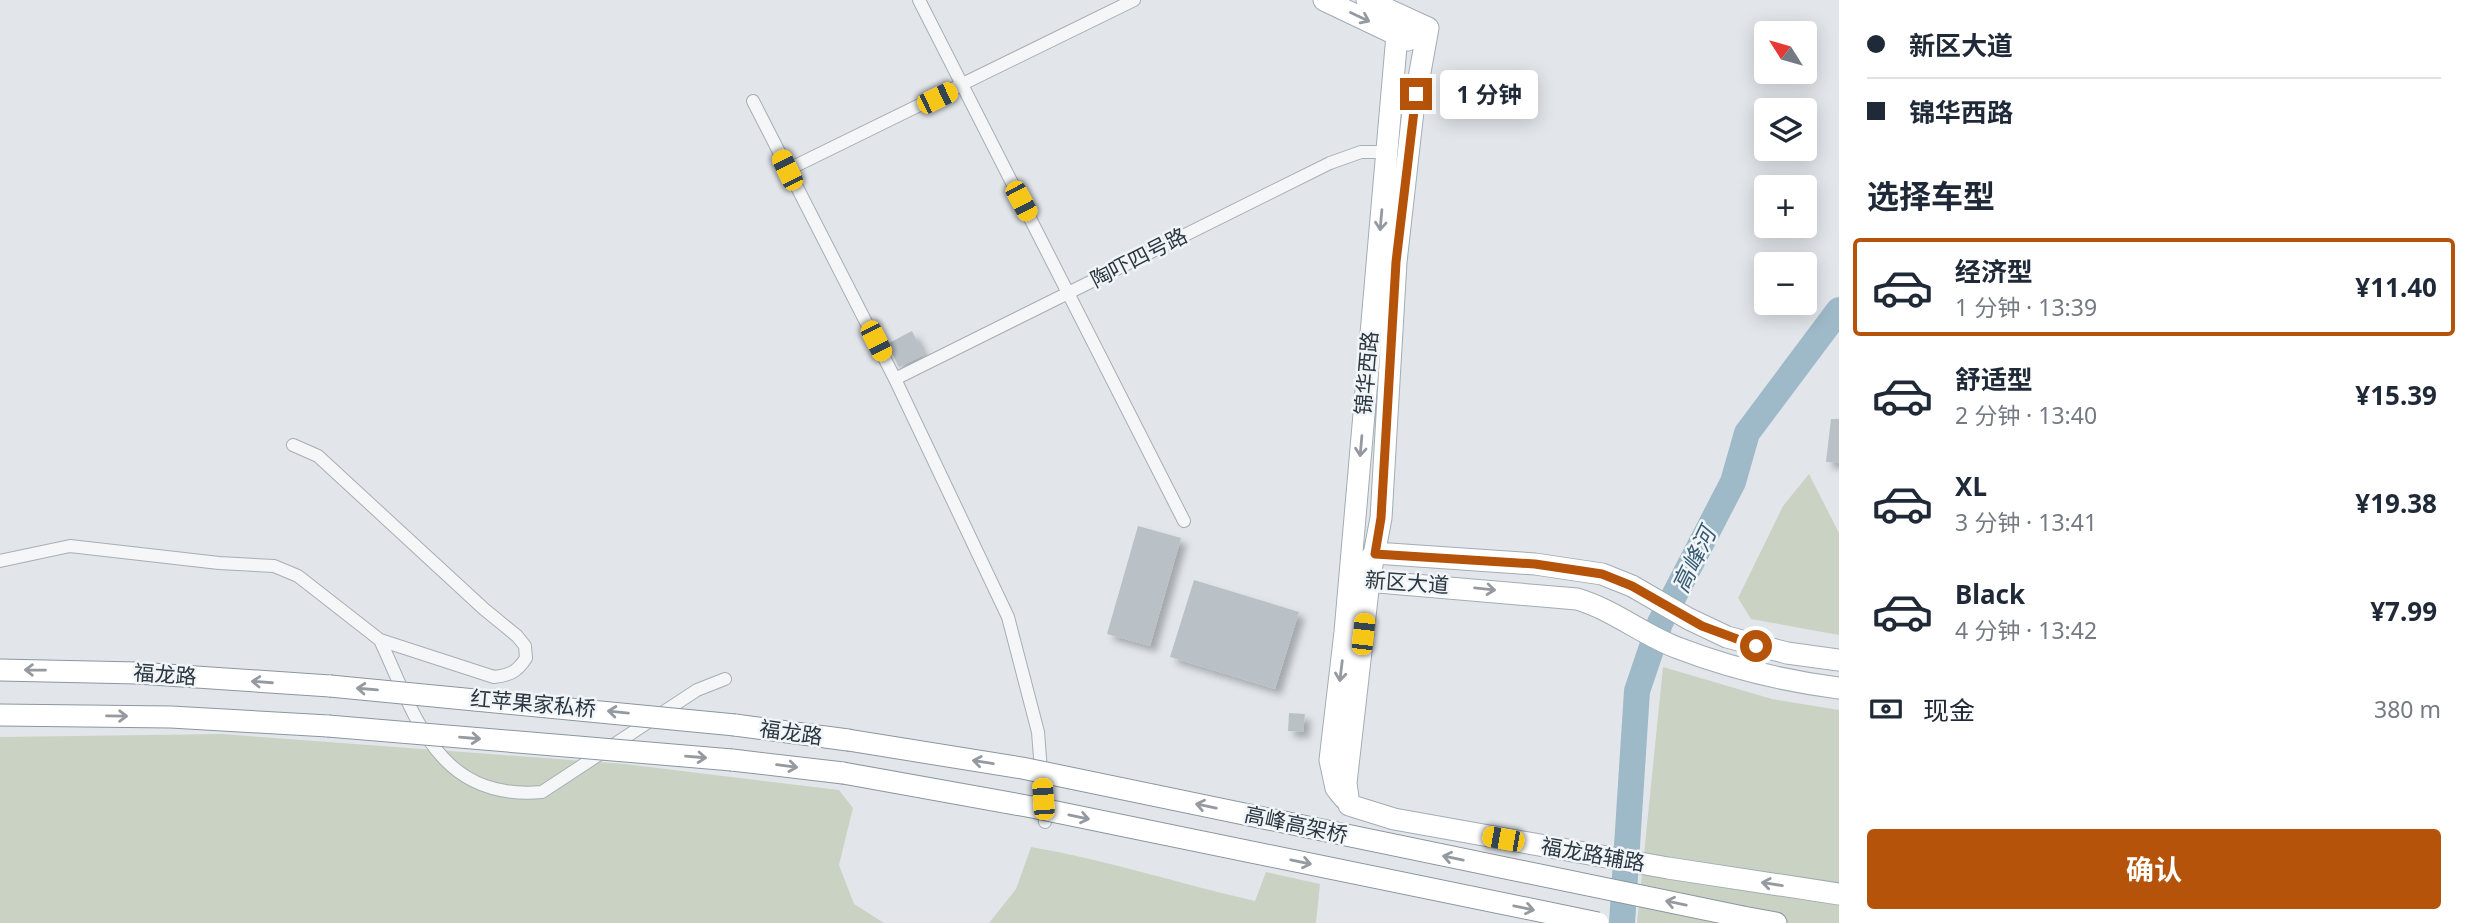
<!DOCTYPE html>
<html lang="zh">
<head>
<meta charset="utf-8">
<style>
  body { margin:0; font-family:"Noto Sans","Noto Sans SC",sans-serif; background:#f6f6f7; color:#1f2937; height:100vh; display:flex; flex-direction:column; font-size:26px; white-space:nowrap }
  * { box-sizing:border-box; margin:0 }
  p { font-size:23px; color:#747a83 }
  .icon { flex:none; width:38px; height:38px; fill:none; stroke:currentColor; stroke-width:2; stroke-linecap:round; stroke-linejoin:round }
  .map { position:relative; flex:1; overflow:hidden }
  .details { display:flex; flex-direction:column; background:#fff; width:630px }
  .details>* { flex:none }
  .banner { display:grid; align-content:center; height:154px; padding:0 28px; background:#fff }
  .needle { width:46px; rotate:307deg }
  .fabs { position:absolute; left:1754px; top:21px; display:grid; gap:14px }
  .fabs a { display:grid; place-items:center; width:63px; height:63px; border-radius:7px; background:#fff; box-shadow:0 4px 18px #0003; font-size:35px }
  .end { position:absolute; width:32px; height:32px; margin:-16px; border:9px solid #b45309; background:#fff; box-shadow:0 0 0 4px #fff }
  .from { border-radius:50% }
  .bubble { position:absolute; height:49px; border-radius:7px; background:#fff; box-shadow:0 4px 18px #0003; font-size:23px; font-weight:700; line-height:49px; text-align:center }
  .car { position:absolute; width:21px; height:42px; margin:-21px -10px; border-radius:9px; box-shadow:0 0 5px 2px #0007; background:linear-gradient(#f5c518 24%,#345 0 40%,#f5c518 0 76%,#345 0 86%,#f5c518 0) }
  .banner b { display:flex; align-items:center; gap:24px; height:66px; font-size:26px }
  .banner b+b { border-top:2px solid #e0e1e3 }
  .banner i { width:18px; height:18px; background:#1f2937 }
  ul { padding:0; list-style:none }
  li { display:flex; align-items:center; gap:21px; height:98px; margin:0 14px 10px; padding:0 14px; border:4px solid transparent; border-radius:7px }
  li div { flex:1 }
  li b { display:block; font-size:26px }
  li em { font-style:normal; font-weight:700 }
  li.current { border-color:#b45309 }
  li>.icon { width:63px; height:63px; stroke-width:1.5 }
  h2 { padding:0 28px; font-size:32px; line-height:84px }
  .pay { display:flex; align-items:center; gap:18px; height:77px; padding:0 28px; font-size:26px }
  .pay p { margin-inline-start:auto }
  .cta { display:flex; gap:14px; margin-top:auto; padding:14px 28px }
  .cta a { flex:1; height:80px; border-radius:7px; background:#b45309; color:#fff; font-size:28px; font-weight:700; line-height:80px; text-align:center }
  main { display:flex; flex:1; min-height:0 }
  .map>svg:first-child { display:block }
  .green { fill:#cad3c3 }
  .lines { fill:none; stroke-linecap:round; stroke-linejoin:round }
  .river { stroke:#9eb9c8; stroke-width:26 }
  .building { fill:#b9c0c6; filter:url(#shadow) }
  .minor-casing { stroke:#a7aeb4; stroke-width:14 }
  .primary-casing { stroke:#a1acb5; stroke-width:23 }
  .trunk-casing { stroke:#8a96a0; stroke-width:23 }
  .minor { stroke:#f4f6f8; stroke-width:12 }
  .primary { stroke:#fff; stroke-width:21 }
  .trunk { stroke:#fff; stroke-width:21 }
  .trunk-bridge-casing { stroke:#8a96a0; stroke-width:23; stroke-linecap:butt }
  .trunk-bridge { stroke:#fff; stroke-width:21 }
  .oneway { stroke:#949aa0 }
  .route { stroke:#b45309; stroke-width:9 }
  .labels { text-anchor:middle; stroke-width:5; stroke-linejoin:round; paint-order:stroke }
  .street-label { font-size:21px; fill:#2a3641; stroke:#f1f5f7 }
  .water-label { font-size:23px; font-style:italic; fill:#365b73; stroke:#f1f5f7 }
</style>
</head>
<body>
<main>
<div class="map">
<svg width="1839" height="923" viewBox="0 0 1839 923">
  <defs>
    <filter id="shadow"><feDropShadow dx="6" dy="6" stdDeviation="3.5" flood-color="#0004"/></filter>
  </defs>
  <rect width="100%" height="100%" fill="#e2e6ea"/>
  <path class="green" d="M1809,474L1839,533V635L1751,619L1738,598L1783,506Z
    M1663,667L1772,699L1839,710V923H1637Z
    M221,734L625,764L839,790L853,808L839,865L854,904L884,923H0V737Z
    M1031,847C1107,860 1180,884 1255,901L1266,872L1320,884L1316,923H989L1016,889Z"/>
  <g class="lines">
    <path class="river" d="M1622,923L1637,691L1660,623L1733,482L1747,433L1839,310"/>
  </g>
  <path class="building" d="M912,331L924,355L899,367L887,344Z
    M1831,419H1839V463L1826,462Z
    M1138,526L1181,538L1150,646L1107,634Z
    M1194,580L1299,612L1275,689L1170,657Z
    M1289,713L1305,714L1303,732L1288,731Z"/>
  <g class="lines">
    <g class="minor-casing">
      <path id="minor" d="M919,0L1184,521
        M753,101L895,379L1008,617L1038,732L1045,822
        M787,170L1134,0
        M895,379L1330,163L1361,152H1387
        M0,561L70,546L219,563L274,566L298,576L380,640L494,677C510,675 517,672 526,658L525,646L517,636L484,609L318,456L293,445
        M380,640C416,717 437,801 542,792L697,690L725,679"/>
    </g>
    <g class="primary-casing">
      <path id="primary" d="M1324,0L1408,40
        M1367,0L1428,28
        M1366,563L1375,553L1535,564L1602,574L1632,586L1689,619L1727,637L1787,653L1839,660
        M1355,580L1577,599C1614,610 1643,635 1678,648C1730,668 1784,681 1839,688
        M1344,798L1336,788L1330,760L1345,632L1397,35
        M1349,805L1346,783L1369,581L1381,518L1396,262L1413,111L1428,28
        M1349,805L1394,819L1668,868L1839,894"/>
    </g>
    <g class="trunk-casing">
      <path id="trunk" d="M0,670L137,673L330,686
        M0,715L171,717L328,726
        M735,725L848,740
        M732,760L843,773
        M1743,917L1776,923"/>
    </g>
    <use href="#minor" class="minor"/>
    <use href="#primary" class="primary"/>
    <use href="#trunk" class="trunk"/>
    <g class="trunk-bridge-casing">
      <path id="trunk-bridge" d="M330,686L735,725
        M328,726L732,760
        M848,740L1022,768L1743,917
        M843,773L1032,807L1598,923"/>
    </g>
    <use href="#trunk-bridge" class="trunk-bridge"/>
  </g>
  <defs><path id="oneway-shaft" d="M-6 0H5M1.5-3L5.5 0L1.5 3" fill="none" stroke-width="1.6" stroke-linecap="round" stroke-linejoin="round" transform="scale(1.75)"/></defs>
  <g class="oneway">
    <use href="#oneway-shaft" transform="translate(1360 17) rotate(25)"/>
    <use href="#oneway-shaft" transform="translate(1381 220) rotate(95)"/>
    <use href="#oneway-shaft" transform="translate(1361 446) rotate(95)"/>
    <use href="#oneway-shaft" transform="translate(1485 589) rotate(6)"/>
    <use href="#oneway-shaft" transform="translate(35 670) rotate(-179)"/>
    <use href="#oneway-shaft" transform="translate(1341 671) rotate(97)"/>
    <use href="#oneway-shaft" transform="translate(262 682) rotate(-176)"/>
    <use href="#oneway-shaft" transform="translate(367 689) rotate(-175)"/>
    <use href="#oneway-shaft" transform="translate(618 712) rotate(-174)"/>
    <use href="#oneway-shaft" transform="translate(117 716) rotate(1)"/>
    <use href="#oneway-shaft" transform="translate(470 738) rotate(5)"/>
    <use href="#oneway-shaft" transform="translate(696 757) rotate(5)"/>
    <use href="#oneway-shaft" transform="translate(983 762) rotate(-171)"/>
    <use href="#oneway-shaft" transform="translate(787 766) rotate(7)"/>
    <use href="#oneway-shaft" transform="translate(1206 806) rotate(-168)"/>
    <use href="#oneway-shaft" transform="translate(1079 817) rotate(12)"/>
    <use href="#oneway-shaft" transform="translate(1453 858) rotate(-168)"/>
    <use href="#oneway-shaft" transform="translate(1301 862) rotate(12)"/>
    <use href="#oneway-shaft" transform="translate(1772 884) rotate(-171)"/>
    <use href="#oneway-shaft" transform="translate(1676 903) rotate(-168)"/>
    <use href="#oneway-shaft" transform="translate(1524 908) rotate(12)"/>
  </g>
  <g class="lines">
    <path class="route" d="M1416,94L1396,262L1381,518L1375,554L1535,564L1602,574L1632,586L1702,626L1756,646"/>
  </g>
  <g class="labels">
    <g class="street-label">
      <text transform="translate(1139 258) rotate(-27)" y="7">陶吓四号路</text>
      <text transform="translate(1367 373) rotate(-85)" y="7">锦华西路</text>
      <text transform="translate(1407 583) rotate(4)" y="7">新区大道</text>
      <text transform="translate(165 675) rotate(4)" y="7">福龙路</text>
      <text transform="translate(533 704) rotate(5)" y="7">红苹果家私桥</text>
      <text transform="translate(791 733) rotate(8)" y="7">福龙路</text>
      <text transform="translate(1296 825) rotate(12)" y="7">高峰高架桥</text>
      <text transform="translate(1593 855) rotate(10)" y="7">福龙路辅路</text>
    </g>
    <g class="water-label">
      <text transform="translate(1694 560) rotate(-64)" y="8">高峰河</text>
    </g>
  </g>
</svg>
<div class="fabs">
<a><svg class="needle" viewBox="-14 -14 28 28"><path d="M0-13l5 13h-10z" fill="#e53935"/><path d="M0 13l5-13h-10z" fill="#747a83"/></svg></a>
<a><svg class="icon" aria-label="layers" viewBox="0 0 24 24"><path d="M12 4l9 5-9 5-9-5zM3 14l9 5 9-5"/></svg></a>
<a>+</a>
<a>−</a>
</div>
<i class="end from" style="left:1756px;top:646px"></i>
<i class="end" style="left:1416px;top:94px"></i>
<div class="bubble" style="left:1440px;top:70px;width:98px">1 分钟</div>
<i class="car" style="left:937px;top:98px;rotate:64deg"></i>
<i class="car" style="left:787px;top:170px;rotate:334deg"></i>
<i class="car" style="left:1021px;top:201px;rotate:152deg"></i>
<i class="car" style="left:876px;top:341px;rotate:153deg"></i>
<i class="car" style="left:1363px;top:634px;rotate:6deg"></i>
<i class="car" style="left:1043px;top:799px;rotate:356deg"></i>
<i class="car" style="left:1503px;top:839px;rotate:280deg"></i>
</div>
<section class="details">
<div class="banner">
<b><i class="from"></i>新区大道</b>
<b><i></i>锦华西路</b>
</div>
<h2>选择车型</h2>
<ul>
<li class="current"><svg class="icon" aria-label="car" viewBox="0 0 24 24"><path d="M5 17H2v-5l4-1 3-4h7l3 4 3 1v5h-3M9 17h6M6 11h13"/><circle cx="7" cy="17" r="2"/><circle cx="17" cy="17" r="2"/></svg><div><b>经济型</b><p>1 分钟 · 13:39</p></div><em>¥11.40</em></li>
<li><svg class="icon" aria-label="car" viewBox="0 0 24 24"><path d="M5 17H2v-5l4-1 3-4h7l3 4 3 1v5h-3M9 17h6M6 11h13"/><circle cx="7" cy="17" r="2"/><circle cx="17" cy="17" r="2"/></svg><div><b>舒适型</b><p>2 分钟 · 13:40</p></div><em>¥15.39</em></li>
<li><svg class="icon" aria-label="car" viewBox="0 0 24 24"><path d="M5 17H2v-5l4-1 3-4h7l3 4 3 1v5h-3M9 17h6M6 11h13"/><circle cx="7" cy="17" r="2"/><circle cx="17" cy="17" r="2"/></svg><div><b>XL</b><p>3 分钟 · 13:41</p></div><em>¥19.38</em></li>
<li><svg class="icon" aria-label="car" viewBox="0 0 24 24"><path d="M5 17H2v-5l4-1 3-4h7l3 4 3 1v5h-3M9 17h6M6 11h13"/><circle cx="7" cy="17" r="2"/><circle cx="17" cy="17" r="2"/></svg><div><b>Black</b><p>4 分钟 · 13:42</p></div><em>¥7.99</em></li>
</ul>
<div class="pay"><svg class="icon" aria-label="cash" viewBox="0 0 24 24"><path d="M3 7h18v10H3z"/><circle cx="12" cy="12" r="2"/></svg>现金<p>380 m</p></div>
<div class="cta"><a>确认</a></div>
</section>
</main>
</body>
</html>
